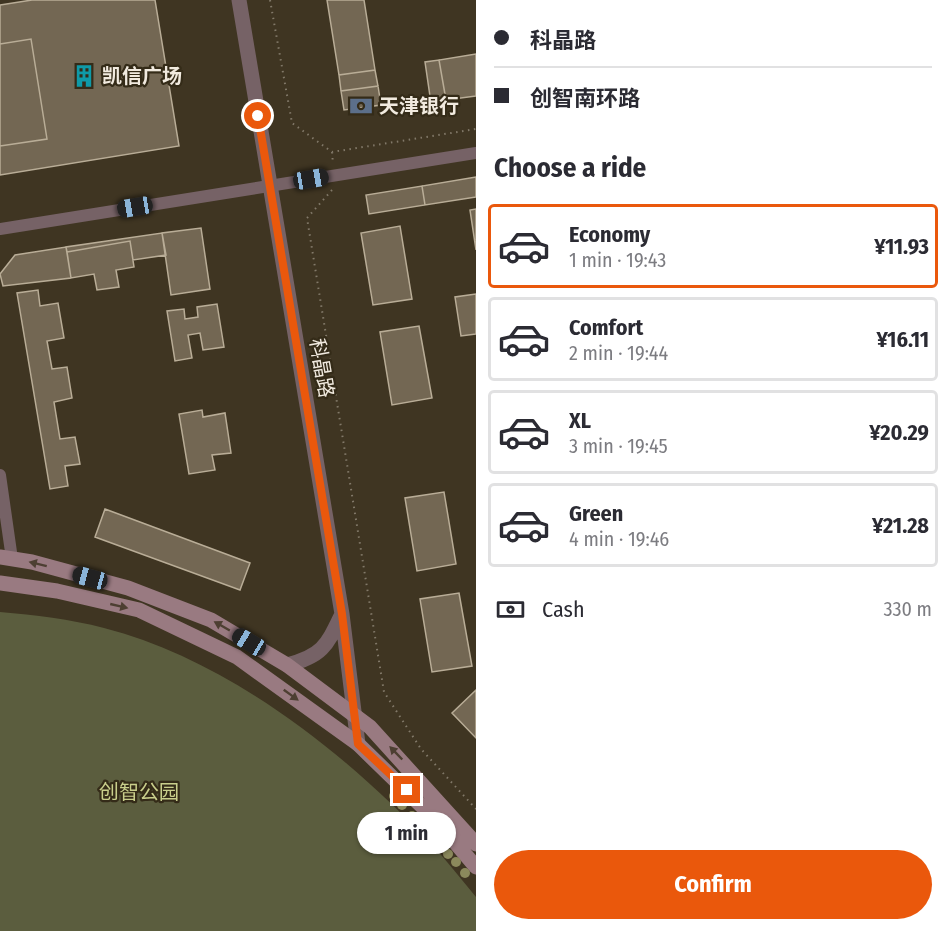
<!DOCTYPE html>
<html lang="en">
<head>
<meta charset="utf-8">
<style>
  body { margin:0; font-family:"Fira Sans Condensed","Noto Sans SC",sans-serif; background:#f7f7f7; color:#2b2b33; height:100vh; display:flex; flex-direction:column; font-size:22px; white-space:nowrap }
  * { box-sizing:border-box; margin:0 }
  p { font-size:20px; color:#7c7c81 }
  .icon { flex:none; width:33px; height:33px; fill:none; stroke:currentColor; stroke-width:2; stroke-linecap:round; stroke-linejoin:round }
  .map { position:relative; flex:1; overflow:hidden }
  .side { display:flex; flex-direction:column; background:#fff; width:474px }
  .side>* { flex:none }
  .hud { display:grid; align-content:center; height:132px; padding:0 18px; background:#fff }
  .end { position:absolute; width:27px; height:27px; margin:-14px; border:8px solid #ea580c; background:#fff; box-shadow:0 0 0 3px #fff }
  .from { border-radius:50% }
  .bubble { position:absolute; height:42px; border-radius:21px; background:#fff; box-shadow:0 2px 4px #0004; font-size:20px; font-weight:700; line-height:42px; text-align:center }
  .car { position:absolute; width:18px; height:36px; margin:-18px -9px; border-radius:8px; box-shadow:0 0 4px 2px #0007; background:linear-gradient(#222 24%,#8ab4d8 0 40%,#222 0 76%,#8ab4d8 0 86%,#222 0) }
  .hud b { display:flex; align-items:center; gap:21px; height:57px; font-size:22px }
  .hud b+b { border-top:2px solid #e1e1e2 }
  .hud i { width:15px; height:15px; background:#2b2b33 }
  ul { padding:0; list-style:none }
  li { display:flex; align-items:center; gap:18px; height:84px; margin:0 12px 9px; padding:0 6px; border:3px solid #e1e1e2; border-radius:6px }
  li div { flex:1 }
  li b { display:block; font-size:22px }
  li em { font-style:normal; font-weight:700 }
  li.selected { border-color:#ea580c }
  li>.icon { width:54px; height:54px; stroke-width:1.5 }
  h2 { padding:0 18px; font-size:27px; line-height:72px }
  .pay { display:flex; align-items:center; gap:15px; height:66px; padding:0 18px; font-size:22px }
  .pay p { margin-inline-start:auto }
  .action { display:flex; gap:12px; margin-top:auto; padding:12px 18px }
  .action a { flex:1; height:69px; border-radius:36px; background:#ea580c; color:#fff; font-size:24px; font-weight:700; line-height:69px; text-align:center }
  main { display:flex; flex:1; min-height:0 }
  .map>svg:first-child { display:block }
  .green { fill:#5b5d3e }
  .building { fill:#736753; stroke:#b9ad97; stroke-width:1.5 }
  .lines { fill:none; stroke-linecap:round; stroke-linejoin:round }
  .path { stroke:#827969; stroke-width:2; stroke-dasharray:1.5 4.5; stroke-linecap:butt }
  .minor { stroke:#766266; stroke-width:12 }
  .tertiary { stroke:#766266; stroke-width:15 }
  .secondary { stroke:#997a81; stroke-width:15 }
  .tree { fill:#8b895c }
  .oneway { fill:#4d3f32 }
  .route { stroke:#ea580c; stroke-width:8 }
  .labels { text-anchor:middle; stroke-width:4.5; stroke-linejoin:round; paint-order:stroke }
  .poi-label { font-size:20px; font-weight:bold; fill:#f1eadf; stroke:#342b18; text-anchor:start }
  .street-label { font-size:20px; fill:#f1eadf; stroke:#342b18 }
  .park-label { font-size:20px; fill:#c9ce8b; stroke:#342b18 }
</style>
</head>
<body>
<main>
<div class="map">
<svg width="476" height="931" viewBox="0 0 476 931">
  <rect width="100%" height="100%" fill="#3f3522"/>
  <path class="green" d="M0,612C35,615 70,619 104,628C228,660 345,752 432,845C447,861 461,879 476,897V931H0Z"/>
  <path class="building" d="M32,0H155L179,146L0,175V5Z
    M327,0H364L375,70L339,75Z
    M31,39L47,139L0,146V44Z
    M476,54V96L446,100L439,60Z
    M439,60L446,100L431,103L425,62Z
    M375,70L378,86L341,91L339,75Z
    M378,86L381,105L344,110L341,91Z
    M476,177V197L425,205L422,186Z
    M422,186L425,205L369,214L366,195Z
    M476,209V250L470,210Z
    M400,226L412,299L373,305L361,233Z
    M201,228L210,289L171,295L162,233Z
    M162,233L166,255L133,260L130,241L67,252L66,247Z
    M130,241L134,267L116,270L119,287L97,290L94,274L71,278L67,252Z
    M66,247L71,278L3,286L0,274L15,255Z
    M38,290L40,306L58,303L64,338L47,341L52,369L67,367L72,398L54,402L60,439L75,437L80,464L65,466L68,486L50,489L17,293Z
    M476,294V334L461,336L455,297Z
    M217,304L224,347L203,350L200,333L188,335L192,358L175,361L167,311L184,309L185,319L198,317L197,307Z
    M419,326L432,398L392,405L380,332Z
    M202,410L203,417L225,413L231,453L212,455L215,470L189,474L179,414Z
    M444,492L456,564L417,571L405,498Z
    M105,509L250,563L240,590L95,537Z
    M459,593L472,666L432,672L420,599Z
    M476,690V738L452,713Z"/>
  <g class="lines">
    <path class="path" d="M270,0L292,123L332,152L476,129
      M332,152L333,164
      M332,190L307,218L384,692L421,749L476,809"/>
    <path class="minor" d="M0,229L476,153
      M0,475L12,559"/>
    <path class="tertiary" d="M239,0L342,614L358,744
      M287,665C323,656 327,645 342,614"/>
    <path class="secondary" d="M0,557L32,562L128,588L211,620L287,665L370,727L476,844
      M0,583L57,591L139,610L237,657L358,744L436,820L476,867"/>
  </g>
  <g class="tree">
    <circle cx="394" cy="796" r="5"/>
    <circle cx="402" cy="805" r="5"/>
    <circle cx="412" cy="816" r="5"/>
    <circle cx="421" cy="824" r="5"/>
    <circle cx="429" cy="833" r="5"/>
    <circle cx="439" cy="844" r="5"/>
    <circle cx="448" cy="854" r="5"/>
    <circle cx="456" cy="862" r="5"/>
    <circle cx="465" cy="873" r="5"/>
  </g>
  <defs><path id="oneway-solid" d="M-6-.8H1V-3.2L6.5 0L1 3.2V.8H-6Z" transform="scale(1.5)"/></defs>
  <g class="oneway">
    <use href="#oneway-solid" transform="translate(38 564) rotate(-166)"/>
    <use href="#oneway-solid" transform="translate(119 606) rotate(13)"/>
    <use href="#oneway-solid" transform="translate(222 626) rotate(-150)"/>
    <use href="#oneway-solid" transform="translate(291 695) rotate(36)"/>
    <use href="#oneway-solid" transform="translate(396 753) rotate(-134)"/>
  </g>
  <g class="lines">
    <path class="route" d="M258,116L342,614L358,744L407,790"/>
  </g>
  <defs>
    <g id="building-bare" transform="scale(1.8)"><path d="M-4-6H4V6H1V3H-1V6H-4ZM-2.5-4.3h1.7v1.8h-1.7ZM.8-4.3h1.7v1.8H.8ZM-2.5-1h1.7V.8h-1.7ZM.8-1h1.7V.8H.8Z" fill="#0f9aa8" stroke="#342b18" stroke-width="2.5" paint-order="stroke"/></g>
    <g id="bank-bare" transform="scale(1.8)"><path d="M-6-4H6V4H-6ZM0-2.3a2.3 2.3 0 1 0 0 4.6a2.3 2.3 0 1 0 0-4.6Z" fill="#5c6f8a" stroke="#342b18" stroke-width="2.5" paint-order="stroke"/></g>
  </defs>
  <g fill-rule="evenodd">
    <use href="#building-bare" x="84" y="76"/>
    <use href="#bank-bare" x="361" y="106"/>
  </g>
  <g class="labels">
    <g class="poi-label">
      <text x="102" y="83">凯信广场</text>
      <text x="379" y="113">天津银行</text>
    </g>
    <g class="street-label">
      <text transform="translate(322 368) rotate(80)" y="7">科晶路</text>
    </g>
    <g class="park-label">
      <text x="139" y="799">创智公园</text>
    </g>
  </g>
</svg>
<i class="end from" style="left:258px;top:116px"></i>
<i class="end" style="left:407px;top:790px"></i>
<div class="bubble" style="left:357px;top:812px;width:99px">1 min</div>
<i class="car" style="left:311px;top:179px;rotate:81deg"></i>
<i class="car" style="left:135px;top:207px;rotate:261deg"></i>
<i class="car" style="left:90px;top:578px;rotate:285deg"></i>
<i class="car" style="left:249px;top:642px;rotate:301deg"></i>
</div>
<section class="side">
<div class="hud">
<b><i class="from"></i>科晶路</b>
<b><i></i>创智南环路</b>
</div>
<h2>Choose a ride</h2>
<ul>
<li class="selected"><svg class="icon" aria-label="car" viewBox="0 0 24 24"><path d="M5 17H2v-5l4-1 3-4h7l3 4 3 1v5h-3M9 17h6M6 11h13"/><circle cx="7" cy="17" r="2"/><circle cx="17" cy="17" r="2"/></svg><div><b>Economy</b><p>1 min · 19:43</p></div><em>¥11.93</em></li>
<li><svg class="icon" aria-label="car" viewBox="0 0 24 24"><path d="M5 17H2v-5l4-1 3-4h7l3 4 3 1v5h-3M9 17h6M6 11h13"/><circle cx="7" cy="17" r="2"/><circle cx="17" cy="17" r="2"/></svg><div><b>Comfort</b><p>2 min · 19:44</p></div><em>¥16.11</em></li>
<li><svg class="icon" aria-label="car" viewBox="0 0 24 24"><path d="M5 17H2v-5l4-1 3-4h7l3 4 3 1v5h-3M9 17h6M6 11h13"/><circle cx="7" cy="17" r="2"/><circle cx="17" cy="17" r="2"/></svg><div><b>XL</b><p>3 min · 19:45</p></div><em>¥20.29</em></li>
<li><svg class="icon" aria-label="car" viewBox="0 0 24 24"><path d="M5 17H2v-5l4-1 3-4h7l3 4 3 1v5h-3M9 17h6M6 11h13"/><circle cx="7" cy="17" r="2"/><circle cx="17" cy="17" r="2"/></svg><div><b>Green</b><p>4 min · 19:46</p></div><em>¥21.28</em></li>
</ul>
<div class="pay"><svg class="icon" aria-label="cash" viewBox="0 0 24 24"><path d="M3 7h18v10H3z"/><circle cx="12" cy="12" r="2"/></svg>Cash<p>330 m</p></div>
<div class="action"><a>Confirm</a></div>
</section>
</main>
</body>
</html>
